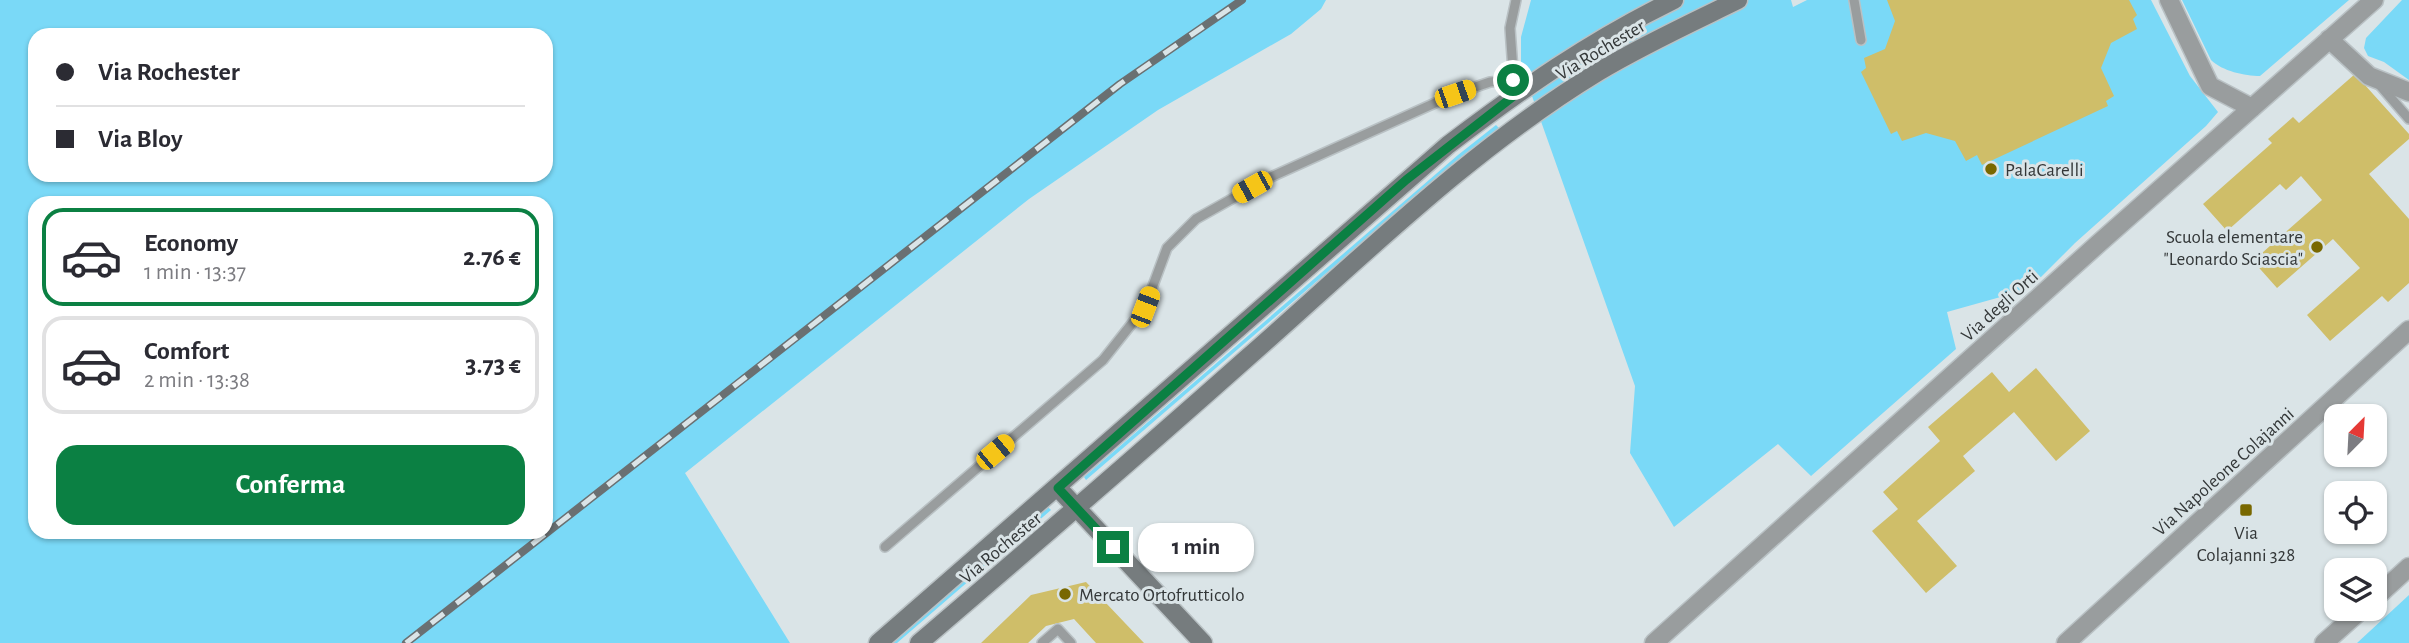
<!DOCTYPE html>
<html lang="it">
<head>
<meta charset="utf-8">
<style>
  body { margin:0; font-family:"Alegreya Sans",sans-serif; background:#f2f2f3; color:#2b2b33; height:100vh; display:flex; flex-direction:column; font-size:26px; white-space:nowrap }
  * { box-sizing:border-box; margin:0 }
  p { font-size:23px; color:#7c7c81 }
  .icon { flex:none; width:38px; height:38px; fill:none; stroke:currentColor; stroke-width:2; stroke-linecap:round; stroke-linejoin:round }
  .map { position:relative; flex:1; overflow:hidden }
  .details { position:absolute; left:28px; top:196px; width:525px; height:343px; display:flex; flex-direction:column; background:#fff; border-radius:21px; box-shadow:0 2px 5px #0004 }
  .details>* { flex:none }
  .banner { position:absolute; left:28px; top:28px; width:525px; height:154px; border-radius:21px; box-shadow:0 2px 5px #0004; display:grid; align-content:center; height:154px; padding:0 28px; background:#fff }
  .needle { width:46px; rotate:24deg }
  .fabs { position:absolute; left:2324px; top:404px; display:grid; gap:14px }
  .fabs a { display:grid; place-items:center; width:63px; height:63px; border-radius:14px; background:#fff; box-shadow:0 2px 5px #0004; font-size:35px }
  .end { position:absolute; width:32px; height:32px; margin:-16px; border:9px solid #0b8043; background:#fff; box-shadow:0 0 0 4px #fff }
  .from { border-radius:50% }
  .bubble { position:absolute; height:49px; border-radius:21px; background:#fff; box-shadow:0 2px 5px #0004; font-size:23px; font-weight:600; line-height:49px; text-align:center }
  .car { position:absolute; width:21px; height:42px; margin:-21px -10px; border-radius:9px; box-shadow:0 0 5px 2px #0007; background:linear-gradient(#f5c518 24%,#345 0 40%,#f5c518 0 76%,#345 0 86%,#f5c518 0) }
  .banner b { display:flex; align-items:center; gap:24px; height:66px; font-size:26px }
  .banner b+b { border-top:2px solid #e1e1e2 }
  .banner i { width:18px; height:18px; background:#2b2b33 }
  ul { padding:12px 0 0; list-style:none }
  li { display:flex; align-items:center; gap:21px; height:98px; margin:0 14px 10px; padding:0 14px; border:4px solid #e1e1e2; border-radius:21px }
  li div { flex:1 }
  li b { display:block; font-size:26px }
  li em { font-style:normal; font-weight:600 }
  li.on { border-color:#0b8043 }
  li>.icon { width:63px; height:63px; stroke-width:1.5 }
  .button { display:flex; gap:14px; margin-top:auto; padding:14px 28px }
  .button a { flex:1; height:80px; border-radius:21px; background:#0b8043; color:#fff; font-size:28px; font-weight:600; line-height:80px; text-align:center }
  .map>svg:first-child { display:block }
  .green { fill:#7ad9f7; fill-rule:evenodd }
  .building { fill:#cfbe69 }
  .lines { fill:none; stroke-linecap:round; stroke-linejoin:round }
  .service-casing { stroke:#b9c1c4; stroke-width:12 }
  .minor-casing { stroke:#b9c1c4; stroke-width:21 }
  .tertiary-casing { stroke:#b9c1c4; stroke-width:21 }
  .secondary-casing { stroke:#b9c1c4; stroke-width:21 }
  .service { stroke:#999d9e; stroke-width:9 }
  .minor { stroke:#999d9e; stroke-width:18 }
  .tertiary { stroke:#999d9e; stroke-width:18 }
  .secondary { stroke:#767c7e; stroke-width:18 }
  .rail-casing { stroke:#6a7072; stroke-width:8 }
  .rail { stroke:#dae4e7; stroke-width:5; stroke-dasharray:16; stroke-linecap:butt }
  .route { stroke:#0b8043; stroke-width:9 }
  .poi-dot { fill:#796800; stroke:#dae4e7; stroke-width:2.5 }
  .labels { text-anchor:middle; stroke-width:6; stroke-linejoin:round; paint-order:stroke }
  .street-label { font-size:19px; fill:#333738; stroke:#dae4e7 }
  .poi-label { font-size:19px; fill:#333738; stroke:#dae4e7; text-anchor:start }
</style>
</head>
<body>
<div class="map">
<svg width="2409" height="643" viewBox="0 0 2409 643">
  <rect width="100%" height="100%" fill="#dae4e7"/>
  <path class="green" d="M0,0H1326L1321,9L1291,34L1158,110L1029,199L685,473L790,643H0ZM546,35V175H35V35ZM546,203V532H35V203Z
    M1531,0H1791L1793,7L1807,0H2151L2190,76L2218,112L2206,126L2075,243L2029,289L1947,312L1956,349L1811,476L1778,444L1674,527L1630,453L1635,386L1521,65V37Z
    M2182,0H2349L2260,76C2245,76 2222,71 2211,60Z
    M2402,0H2409V80L2384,62L2368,56L2364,48L2366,38Z
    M1496,125L1499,128L1460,158L1086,480L1084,477L1458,155Z
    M1048,507L1051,510L897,643H892Z
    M2409,595V643H2357Z"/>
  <path class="building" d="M1887,0H2129L2137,15L2133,19L2137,29L2111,43L2101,68L2114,96L2106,101L2108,106L1982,165L1977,155L1966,161L1955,141L1926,133L1902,141L1897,131L1891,134L1861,72L1866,68L1864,58L1885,49L1895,21Z
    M2355,74L2409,134V139L2369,174L2409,219V283L2388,302L2382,296L2330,341L2307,315L2360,268L2333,239L2277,288L2253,261L2322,200L2301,176L2286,190L2280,184L2227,231L2203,204L2272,143L2268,139L2293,117L2299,123Z
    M2036,368L2090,431L2056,461L2014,412L1963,456L1975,471L1917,521L1957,566L1926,593L1872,531L1898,509L1883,492L1940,441L1928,427L1992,372L2009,392Z
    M1086,582L1144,643H1096L1074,619L1046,626L1028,643H981L1031,595Z"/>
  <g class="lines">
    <g class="service-casing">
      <path id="service" d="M1854,0L1861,40
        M2378,83L2409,119
        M1514,85L1510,28L1516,0
        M885,547L1103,360L1145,307L1167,248L1196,219L1271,177L1455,94L1490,82L1513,80
        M1042,643L1058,629L1071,643"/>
    </g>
    <g class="minor-casing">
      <path id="minor" d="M2169,0L2210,86L2252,108
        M2329,39L2369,76L2409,92
        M1654,643L2098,244L2374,0
        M2066,643L2409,330"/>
    </g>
    <g class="tertiary-casing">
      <path id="tertiary" d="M2375,598L2409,567
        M2324,643L2362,609"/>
    </g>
    <g class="secondary-casing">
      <path id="secondary" d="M1058,488L1203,643
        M878,643L1448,145C1522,89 1590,41 1674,0
        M919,643C1029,549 1138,455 1246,359C1359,260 1468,151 1598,72C1643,45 1691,23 1738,0"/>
    </g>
    <use href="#service" class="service"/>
    <use href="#minor" class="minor"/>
    <use href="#tertiary" class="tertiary"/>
    <use href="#secondary" class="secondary"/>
    <g class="rail-casing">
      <path id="rail" d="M406,643L1120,84L1242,0"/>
    </g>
    <use href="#rail" class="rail"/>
  </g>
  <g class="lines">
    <path class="route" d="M1113,547L1058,488L1406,180L1515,95L1513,80"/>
  </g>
  <g class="poi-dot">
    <circle cx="1991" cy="169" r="7"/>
    <circle cx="2317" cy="247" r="7"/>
    <rect x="2239" y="503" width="14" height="14" rx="3.5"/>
    <circle cx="1065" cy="594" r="7"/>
  </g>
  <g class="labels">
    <g class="street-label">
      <text transform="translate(1600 49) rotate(-31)" y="7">Via Rochester</text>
      <text transform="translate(1999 305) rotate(-42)" y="7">Via degli Orti</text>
      <text transform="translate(2223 471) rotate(-42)" y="7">Via Napoleone Colajanni</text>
      <text transform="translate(1000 547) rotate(-40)" y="7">Via Rochester</text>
    </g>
    <g class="poi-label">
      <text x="2005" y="176">PalaCarelli</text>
      <text x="2303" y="243" text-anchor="end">Scuola elementare<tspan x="2303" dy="22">"Leonardo Sciascia"</tspan></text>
      <text x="2246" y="539" text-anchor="middle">Via<tspan x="2246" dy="22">Colajanni 328</tspan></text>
      <text x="1079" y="601">Mercato Ortofrutticolo</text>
    </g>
  </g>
</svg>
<div class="fabs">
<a><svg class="needle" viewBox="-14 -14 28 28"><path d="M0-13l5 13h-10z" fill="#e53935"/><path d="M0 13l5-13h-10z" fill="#7c7c81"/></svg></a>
<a><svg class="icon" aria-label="locate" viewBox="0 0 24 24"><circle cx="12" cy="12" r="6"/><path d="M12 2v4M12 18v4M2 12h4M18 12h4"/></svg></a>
<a><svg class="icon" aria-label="layers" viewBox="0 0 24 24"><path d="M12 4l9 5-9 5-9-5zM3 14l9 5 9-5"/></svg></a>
</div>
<i class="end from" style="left:1513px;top:80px"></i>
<i class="end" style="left:1113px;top:547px"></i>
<div class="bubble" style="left:1138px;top:523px;width:116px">1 min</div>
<i class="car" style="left:1455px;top:94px;rotate:71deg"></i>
<i class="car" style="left:1252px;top:187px;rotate:241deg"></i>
<i class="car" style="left:1145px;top:307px;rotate:21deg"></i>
<i class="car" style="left:995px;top:452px;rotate:50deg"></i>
<div class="banner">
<b><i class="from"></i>Via Rochester</b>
<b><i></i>Via Bloy</b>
</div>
<section class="details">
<ul>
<li class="on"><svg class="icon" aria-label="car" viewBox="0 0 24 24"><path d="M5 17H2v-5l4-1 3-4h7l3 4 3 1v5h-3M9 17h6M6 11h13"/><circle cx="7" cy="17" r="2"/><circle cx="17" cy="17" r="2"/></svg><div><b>Economy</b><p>1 min · 13:37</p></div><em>2.76 €</em></li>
<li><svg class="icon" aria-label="car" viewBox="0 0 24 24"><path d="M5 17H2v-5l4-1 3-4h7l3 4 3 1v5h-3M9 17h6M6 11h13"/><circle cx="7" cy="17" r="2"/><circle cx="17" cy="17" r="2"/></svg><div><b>Comfort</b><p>2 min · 13:38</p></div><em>3.73 €</em></li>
</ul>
<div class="button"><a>Conferma</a></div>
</section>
</div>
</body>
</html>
